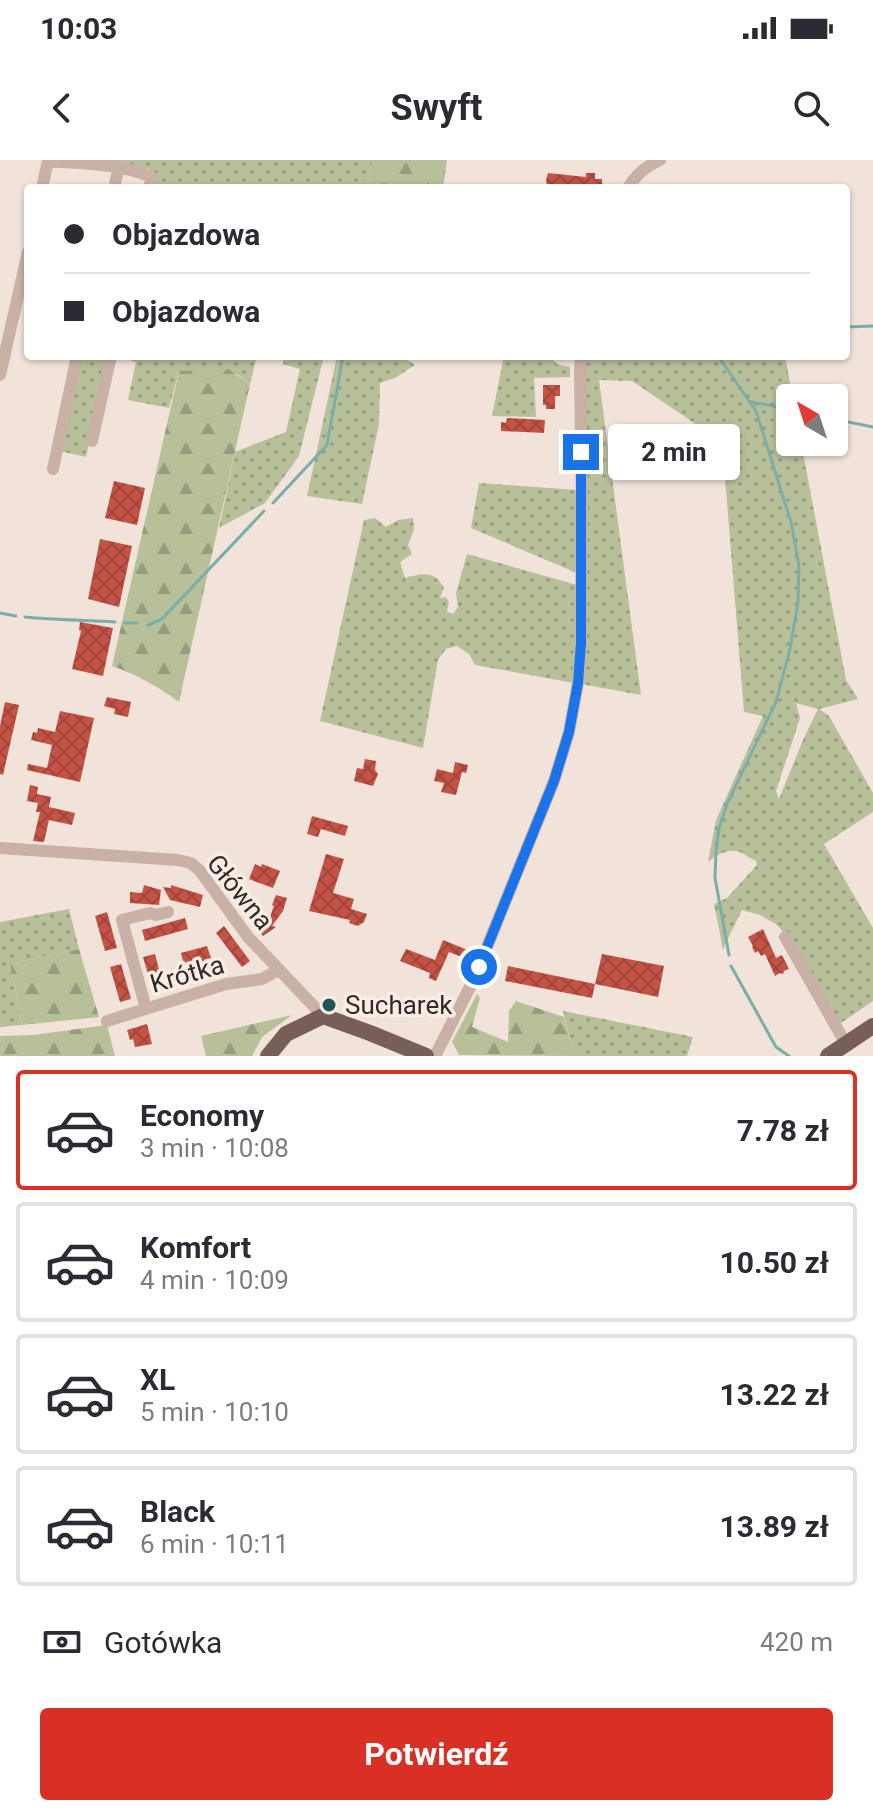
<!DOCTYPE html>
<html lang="pl">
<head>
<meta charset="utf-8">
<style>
  body { margin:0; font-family:Roboto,sans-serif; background:#f2f2f3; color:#2b2b33; height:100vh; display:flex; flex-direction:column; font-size:30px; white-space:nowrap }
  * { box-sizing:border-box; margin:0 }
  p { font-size:26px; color:#7c7c81 }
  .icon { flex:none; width:44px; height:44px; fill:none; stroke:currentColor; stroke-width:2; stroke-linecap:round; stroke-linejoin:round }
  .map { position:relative; height:896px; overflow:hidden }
  .panel { display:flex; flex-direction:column; background:#fff; flex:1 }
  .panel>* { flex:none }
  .top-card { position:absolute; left:24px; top:24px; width:826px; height:176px; border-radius:8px; box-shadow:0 2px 6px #0004; display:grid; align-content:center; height:176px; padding:0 40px; background:#fff }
  .needle { width:52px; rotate:321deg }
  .buttons { position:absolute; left:776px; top:224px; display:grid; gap:16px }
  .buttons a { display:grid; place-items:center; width:72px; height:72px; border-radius:8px; background:#fff; box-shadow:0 2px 6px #0004; font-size:40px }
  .end { position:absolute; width:36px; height:36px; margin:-18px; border:10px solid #1a73e8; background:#fff; box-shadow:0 0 0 4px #fff }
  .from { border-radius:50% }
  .bubble { position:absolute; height:56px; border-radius:8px; background:#fff; box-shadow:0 2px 6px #0004; font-size:26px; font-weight:700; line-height:56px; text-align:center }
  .top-card b { display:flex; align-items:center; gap:28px; height:76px; font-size:30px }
  .top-card b+b { border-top:2px solid #e1e1e2 }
  .top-card i { width:20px; height:20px; background:#2b2b33 }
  ul { padding:14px 0 0; list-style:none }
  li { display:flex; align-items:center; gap:24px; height:120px; margin:0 16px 12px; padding:0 24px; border:4px solid #e1e1e2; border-radius:8px }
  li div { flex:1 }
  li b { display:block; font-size:30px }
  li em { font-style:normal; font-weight:700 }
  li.active { border-color:#d93025 }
  li>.icon { width:72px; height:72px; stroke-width:1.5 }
  .pay { display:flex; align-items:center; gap:20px; height:88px; padding:0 40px; font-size:30px }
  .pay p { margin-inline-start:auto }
  .action { display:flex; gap:16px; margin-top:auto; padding:16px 40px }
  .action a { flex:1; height:92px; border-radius:8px; background:#d93025; color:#fff; font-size:32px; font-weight:700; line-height:92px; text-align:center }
  .status { display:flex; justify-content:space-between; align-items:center; height:56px; padding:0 40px; background:#fff; direction:ltr }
  .status svg { height:22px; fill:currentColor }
  header { display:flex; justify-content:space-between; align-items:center; height:104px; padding:0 40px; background:#fff; font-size:36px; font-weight:700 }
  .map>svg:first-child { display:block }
  .grass { fill:url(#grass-dots); fill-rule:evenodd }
  .forest { fill:url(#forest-firs) }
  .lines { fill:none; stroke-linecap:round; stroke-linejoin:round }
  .stream { stroke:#79aea9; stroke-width:3 }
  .building { fill:url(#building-cross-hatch) }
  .minor { stroke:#c9b1a6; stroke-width:12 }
  .major { stroke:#775e58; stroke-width:16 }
  .route { stroke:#1a73e8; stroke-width:10 }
  .poi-dot { fill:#1d5652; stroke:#f9eee6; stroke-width:3 }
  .labels { text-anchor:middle; stroke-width:7; stroke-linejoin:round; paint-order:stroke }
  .street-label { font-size:26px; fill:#352927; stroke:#f9eee6 }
  .poi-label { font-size:26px; fill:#352927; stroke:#f9eee6; text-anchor:start }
</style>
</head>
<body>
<div class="status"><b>10:03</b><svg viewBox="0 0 49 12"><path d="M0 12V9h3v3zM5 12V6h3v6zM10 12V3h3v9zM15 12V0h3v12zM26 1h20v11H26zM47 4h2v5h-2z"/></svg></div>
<header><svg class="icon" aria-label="back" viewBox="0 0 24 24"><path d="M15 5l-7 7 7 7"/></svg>Swyft<svg class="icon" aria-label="search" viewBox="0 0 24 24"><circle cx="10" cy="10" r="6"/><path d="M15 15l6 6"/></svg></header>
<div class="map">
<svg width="873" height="896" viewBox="0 0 873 896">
  <defs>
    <pattern id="grass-dots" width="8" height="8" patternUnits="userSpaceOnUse" patternTransform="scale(2)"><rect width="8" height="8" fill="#b8c09a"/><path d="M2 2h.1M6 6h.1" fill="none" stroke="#969c7e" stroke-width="1.8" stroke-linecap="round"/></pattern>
    <pattern id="forest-firs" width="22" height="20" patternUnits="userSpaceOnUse" patternTransform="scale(2)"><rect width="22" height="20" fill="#b8c09a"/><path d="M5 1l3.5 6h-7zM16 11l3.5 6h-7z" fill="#969c7e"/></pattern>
    <pattern id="building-cross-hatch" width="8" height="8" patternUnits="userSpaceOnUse" patternTransform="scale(2)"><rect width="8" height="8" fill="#c45345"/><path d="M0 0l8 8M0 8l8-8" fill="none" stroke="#a0453a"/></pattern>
  </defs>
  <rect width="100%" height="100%" fill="#f1e3da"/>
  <path class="grass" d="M108,0H373L366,28H152L150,9Z
    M82,196H109L86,297L60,291Z
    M115,196H257L250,224L237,214L179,211L169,248L128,240L136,202Z
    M284,196H324L299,296L265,343L219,368L235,292L286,272L300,209L283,204Z
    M337,196H401L415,205L395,218L380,223L379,264L362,344L307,336Z
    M504,196H549L557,204L570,207V217L534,218L536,257L492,256Z
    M585,196H785L793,238H790V282H801L846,520L858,539L819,549L829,556L873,633V652L824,684L873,768V841L838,865L789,778L776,764L760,755L742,750L723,789L714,744L727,738L757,705L756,701C751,699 747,696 742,693C730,687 718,694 708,702L716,660L763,556L744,552L724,305L700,267L632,221L599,220L641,535L581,524ZM796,543L818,549L803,580L779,639L776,631L800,558Z
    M479,323L577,330L579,414L471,368Z
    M375,358L386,367L398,360L413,358L414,369L408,385L412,394L400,402L405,418C421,413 435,410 444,428L440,438L446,437L449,442L447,452L453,454L458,447L456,433L467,394L577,425L574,523L475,505L469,494L457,486L446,489L438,500L423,588L320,561L364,360Z
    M69,749L79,789L10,804L22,865L0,867V762Z
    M563,851L693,877L687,896H577L571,883Z"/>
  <path class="forest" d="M373,0H447L443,28H366Z
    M228,209L250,224L179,542C159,527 136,514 112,506L179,211Z
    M79,789L99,857L22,865L10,804Z
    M477,834L480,838L472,867L508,882L509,851L516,841L564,857L571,883L577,896L459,895L452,882Z
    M292,855L262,877L252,896H206L201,876Z
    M107,865L115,896H0V876L33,875Z"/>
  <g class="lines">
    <path class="stream" d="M846,167L873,166
      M718,196L756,251L791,362L799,406L798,443L790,489L776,542L727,644L719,668L716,692L715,718L729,795
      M751,242L790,249
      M834,259L873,267
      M273,343L327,285L343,196
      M0,453L16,456
      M25,457C55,460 85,460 115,462
      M124,463H137
      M148,465L162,459L264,351
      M731,806L776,887L789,896"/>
  </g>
  <path class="building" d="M548,13L586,17V13H595V19H602V23L606,28L547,27L546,20Z
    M543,225H560V236H555V249H546V245H543Z
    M507,258L545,260L544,273L501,271V262L506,263Z
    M114,321L145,328L137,365L105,358Z
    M100,379L132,386L119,447L88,439Z
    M80,462L113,468L103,516L72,509L81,471L79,470Z
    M107,537L131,542L128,557L114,554L115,549L104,546Z
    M5,542L19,545L3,615L0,614V566Z
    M60,551L94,558L80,622L27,610L28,604L47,608L52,585L31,580L33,572L37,573L38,568L55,572Z
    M365,599L376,601L375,610L378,614L373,626L354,621L357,608L363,609Z
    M455,602L468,605L466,613L462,612L456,635L441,632L444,623L434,621L437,609L453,613Z
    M30,625L38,627L37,634L51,637L49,647L75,653L72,665L49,660L44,682L33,681L40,652H36L38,643L27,641Z
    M312,656L348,666L345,676L321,669L318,677L307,674Z
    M326,694L344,699L333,733L354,739L351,749L367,754L364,762L358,766L349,763L350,760L309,751Z
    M255,704L261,707L262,704L280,711L273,728L249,719Z
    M144,725L161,730L159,745L130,743V732L142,733Z
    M171,725L203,735L200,747L170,740L163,727L171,728Z
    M276,735L287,738L283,751L272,766L276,767L263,776L253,764L267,765L274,746L272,745Z
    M107,752L117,788L105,791L95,756Z
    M185,758L188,769L145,781L142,770Z
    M224,766L250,801L242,807L216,773Z
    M763,769L776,798L782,795L789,809L784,811L783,814L780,813L775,816L765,794L761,796L758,791L755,793L752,787L753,786L748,777Z
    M443,780L475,793L472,801L449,792L436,821L429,818L430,813L400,801L406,789L435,800Z
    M207,786L211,798L205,799L210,816L194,820L189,803L184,805L181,793Z
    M155,794L164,829L153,832L143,797Z
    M602,794L664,806L658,837L595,824L592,838L505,821L508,806L595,824Z
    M121,804L131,839L120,842L110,807Z
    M147,864L152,884L135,887L133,879L130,880L127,870Z"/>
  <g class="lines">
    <path class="minor" d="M42,28L48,1C84,4 119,3 152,17L149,28
      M114,28L119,6
      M628,28C635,16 646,6 660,0
      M0,215L28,92
      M92,281L111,196
      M53,309L77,196
      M0,688L178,700L191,703L200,711L248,777L323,856
      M785,777L846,884
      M146,849L122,760L150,753L156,755L168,752
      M107,861L226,824L262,819L278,810
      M435,896L474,819L554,621L569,572L578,523L581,483L582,346L580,212L581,196"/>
    <path class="major" d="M268,896L286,874L323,856L370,873L426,896
      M828,896L873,866"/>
  </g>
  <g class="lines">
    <path class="route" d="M479,807L554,621L569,572L578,523L581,483V292"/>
  </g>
  <circle class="poi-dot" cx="329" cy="845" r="8"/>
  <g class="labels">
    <g class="street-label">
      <text transform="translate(240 732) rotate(51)" y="9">Główna</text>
      <text transform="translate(187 814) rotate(-16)" y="9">Krótka</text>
    </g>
    <g class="poi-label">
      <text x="345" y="854">Sucharek</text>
    </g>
  </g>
</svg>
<div class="buttons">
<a><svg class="needle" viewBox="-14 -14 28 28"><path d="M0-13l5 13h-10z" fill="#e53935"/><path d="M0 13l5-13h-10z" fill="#7c7c81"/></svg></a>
</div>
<i class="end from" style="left:479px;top:807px"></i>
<i class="end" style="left:581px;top:292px"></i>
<div class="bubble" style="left:608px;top:264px;width:132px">2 min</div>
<div class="top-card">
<b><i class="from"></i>Objazdowa</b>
<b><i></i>Objazdowa</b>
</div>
</div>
<section class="panel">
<ul>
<li class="active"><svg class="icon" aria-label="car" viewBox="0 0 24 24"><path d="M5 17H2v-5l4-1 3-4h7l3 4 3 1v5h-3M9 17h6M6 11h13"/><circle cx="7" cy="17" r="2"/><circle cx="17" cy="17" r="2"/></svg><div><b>Economy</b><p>3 min · 10:08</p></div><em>7.78 zł</em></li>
<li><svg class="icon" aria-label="car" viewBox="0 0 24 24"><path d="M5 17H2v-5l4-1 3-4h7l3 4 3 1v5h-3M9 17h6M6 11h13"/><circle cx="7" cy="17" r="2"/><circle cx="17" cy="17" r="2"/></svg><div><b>Komfort</b><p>4 min · 10:09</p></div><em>10.50 zł</em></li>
<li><svg class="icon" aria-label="car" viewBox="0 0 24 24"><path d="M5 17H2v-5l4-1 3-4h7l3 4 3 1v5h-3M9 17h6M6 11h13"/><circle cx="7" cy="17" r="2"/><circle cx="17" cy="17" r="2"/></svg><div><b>XL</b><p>5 min · 10:10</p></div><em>13.22 zł</em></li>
<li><svg class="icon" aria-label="car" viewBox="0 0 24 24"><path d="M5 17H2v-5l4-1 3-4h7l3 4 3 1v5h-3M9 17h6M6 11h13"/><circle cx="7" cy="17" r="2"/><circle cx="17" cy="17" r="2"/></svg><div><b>Black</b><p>6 min · 10:11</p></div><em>13.89 zł</em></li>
</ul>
<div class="pay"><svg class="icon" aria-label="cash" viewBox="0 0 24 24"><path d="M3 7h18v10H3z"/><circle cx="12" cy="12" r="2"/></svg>Gotówka<p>420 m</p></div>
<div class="action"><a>Potwierdź</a></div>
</section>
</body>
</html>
